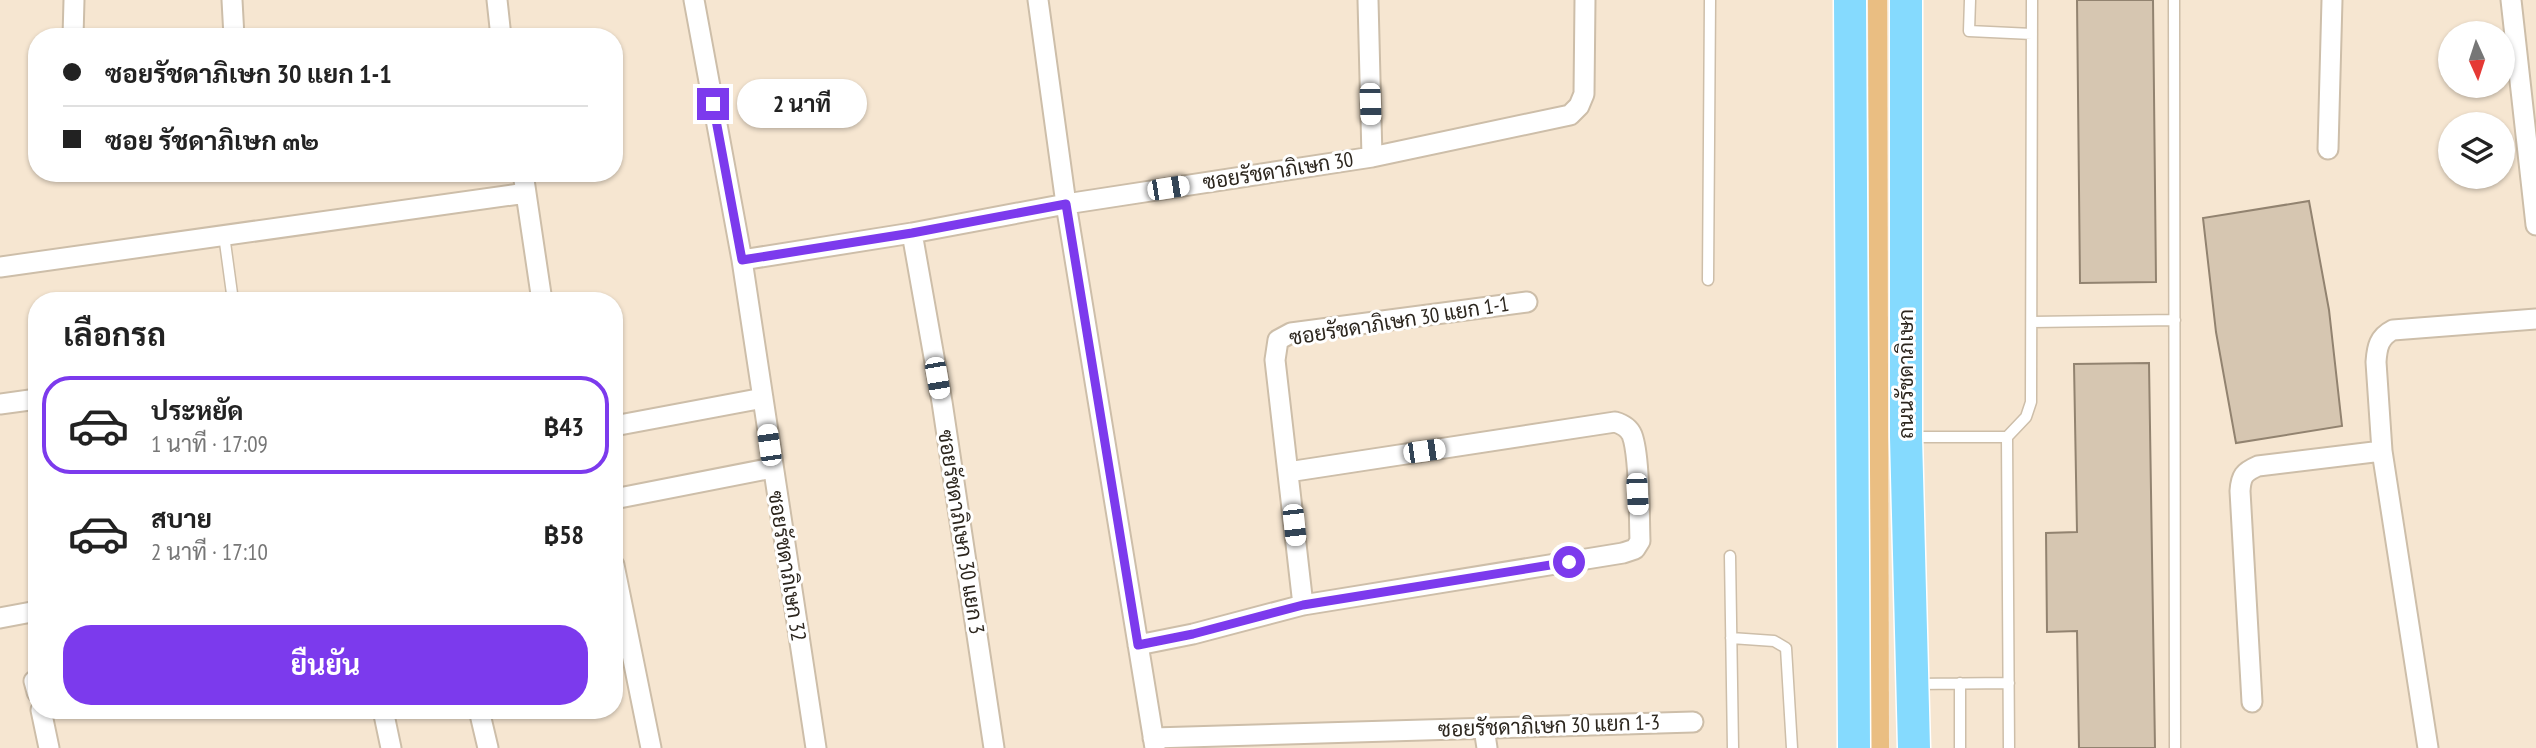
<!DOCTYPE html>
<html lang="th">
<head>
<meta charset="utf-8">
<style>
  body { margin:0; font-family:"PT Sans Narrow",Sarabun,sans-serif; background:#f2f2f2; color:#222; height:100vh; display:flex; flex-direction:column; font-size:26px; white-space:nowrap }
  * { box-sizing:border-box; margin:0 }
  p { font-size:23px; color:#767676 }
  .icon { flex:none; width:38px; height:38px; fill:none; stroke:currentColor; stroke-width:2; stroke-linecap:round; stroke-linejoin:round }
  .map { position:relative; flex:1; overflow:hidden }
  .drawer { position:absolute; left:28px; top:292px; width:595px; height:427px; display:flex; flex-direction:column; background:#fff; border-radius:28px; box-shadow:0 2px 5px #0004 }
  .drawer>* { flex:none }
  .top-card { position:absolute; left:28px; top:28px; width:595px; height:154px; border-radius:28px; box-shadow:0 2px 5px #0004; display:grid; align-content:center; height:154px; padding:0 35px; background:#fff }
  .needle { width:46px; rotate:177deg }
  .buttons { position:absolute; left:2438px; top:21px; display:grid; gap:14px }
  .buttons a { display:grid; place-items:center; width:77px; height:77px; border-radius:50%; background:#fff; box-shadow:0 2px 5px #0004; font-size:35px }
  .end { position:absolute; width:32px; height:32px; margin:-16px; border:9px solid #7c3aed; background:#fff; box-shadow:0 0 0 4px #fff }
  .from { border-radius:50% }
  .bubble { position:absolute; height:49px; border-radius:24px; background:#fff; box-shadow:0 2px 5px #0004; font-size:23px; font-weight:700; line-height:49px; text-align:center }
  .car { position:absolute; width:21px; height:42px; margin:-21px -10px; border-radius:9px; box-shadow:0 0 5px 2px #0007; background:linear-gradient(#fff 24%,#345 0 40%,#fff 0 76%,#345 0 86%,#fff 0) }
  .top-card b { display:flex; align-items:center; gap:24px; height:66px; font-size:26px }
  .top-card b+b { border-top:2px solid #e0e0e0 }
  .top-card i { width:18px; height:18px; background:#222 }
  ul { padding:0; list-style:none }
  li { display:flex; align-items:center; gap:21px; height:98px; margin:0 14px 10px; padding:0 21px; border:4px solid transparent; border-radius:28px }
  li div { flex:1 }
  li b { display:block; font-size:26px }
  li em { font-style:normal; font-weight:700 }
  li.selected { border-color:#7c3aed }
  li>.icon { width:63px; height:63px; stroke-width:1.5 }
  h2 { padding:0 35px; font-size:32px; line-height:84px }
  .button { display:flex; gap:14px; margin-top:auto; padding:14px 35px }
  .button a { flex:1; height:80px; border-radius:28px; background:#7c3aed; color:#fff; font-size:28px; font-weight:700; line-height:80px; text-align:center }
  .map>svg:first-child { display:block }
  .green { fill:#eabe82 }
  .building { fill:#d6c6b1; stroke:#928370; stroke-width:2 }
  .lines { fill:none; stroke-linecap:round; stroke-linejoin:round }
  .service-casing { stroke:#cdbea9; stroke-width:13 }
  .minor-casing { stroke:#cdbea9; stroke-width:23 }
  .primary-casing { stroke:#fff; stroke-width:35 }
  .service { stroke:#fff; stroke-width:10 }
  .minor { stroke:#fff; stroke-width:19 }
  .primary { stroke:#85dafe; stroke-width:32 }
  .route { stroke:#7c3aed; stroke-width:9 }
  .labels { text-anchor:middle; stroke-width:6; stroke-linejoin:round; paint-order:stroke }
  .street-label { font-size:21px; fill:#2c261e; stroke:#fff }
</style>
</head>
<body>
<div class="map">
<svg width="2536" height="748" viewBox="0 0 2536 748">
  <rect width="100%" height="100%" fill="#f6e6d1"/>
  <path class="green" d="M1868,0H1887L1889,748H1871Z"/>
  <path class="building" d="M2077,0H2153L2156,282L2080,283Z
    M2309,201L2329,310L2342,426L2236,443L2216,332L2203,218Z
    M2149,363L2155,748H2079L2077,631L2047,632L2046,533L2077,532L2074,364Z"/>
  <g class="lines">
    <g class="service-casing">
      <path id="service" d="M1970,0L1969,31L2032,34
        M2174,0L2175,748
        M224,235L233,301
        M1708,280L1710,0
        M2032,322L2175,320
        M1909,437H2007
        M1730,556L1733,748
        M1731,638L1774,641L1786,648L1792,748
        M1915,684L2009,683
        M1960,748V683
        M2009,748L2007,437L2026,417L2031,402L2032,0"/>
    </g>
    <g class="minor-casing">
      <path id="minor" d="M232,0L234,37
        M497,0L501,37
        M694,0L742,260L816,748
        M1038,0L1066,204L1155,748
        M1368,0L1372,157
        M2511,0L2536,225
        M73,37L74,0
        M2328,149L2332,0
        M523,173L542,301
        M912,233L942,402L994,748
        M742,260L912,233L1066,204L1372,157L1570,115L1579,106L1584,94L1585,0
        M0,267L526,193
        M0,404L37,399
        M614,426L763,398
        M2382,451L2376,362C2377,347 2379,337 2393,330L2536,319
        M614,499L772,468
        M614,565L651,748
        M1303,605L1275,360L1278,340L1291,333L1527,302
        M0,618L37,611
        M1138,645L1193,634L1303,605L1623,553L1635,549L1640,541C1639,516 1640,456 1632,435C1629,428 1622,424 1615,422L1288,472
        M34,681L37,692
        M2252,702L2240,491C2241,476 2244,472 2258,466L2382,451L2428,748
        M41,710L49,748
        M383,710L391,748
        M479,710L488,748
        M1484,728L1487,748
        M1153,738L1693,722"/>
    </g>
    <g class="primary-casing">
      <path id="primary" d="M1850,0L1854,748
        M1906,0V437L1914,748"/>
    </g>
    <use href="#service" class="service"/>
    <use href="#minor" class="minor"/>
    <use href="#primary" class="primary"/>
  </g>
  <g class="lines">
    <path class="route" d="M713,104L742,260L912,233L1066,204L1138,645L1193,634L1303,605L1569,562"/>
  </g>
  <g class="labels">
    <g class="street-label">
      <text transform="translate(1278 171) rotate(-9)" y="7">ซอยรัชดาภิเษก 30</text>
      <text transform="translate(1399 321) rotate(-9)" y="7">ซอยรัชดาภิเษก 30 แยก 1-1</text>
      <text transform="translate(1906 374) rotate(-90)" y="7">ถนนรัชดาภิเษก</text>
      <text transform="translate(961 532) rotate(81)" y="7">ซอยรัชดาภิเษก 30 แยก 3</text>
      <text transform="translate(787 566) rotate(81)" y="7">ซอยรัชดาภิเษก 32</text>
      <text transform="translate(1549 726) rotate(-2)" y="7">ซอยรัชดาภิเษก 30 แยก 1-3</text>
    </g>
  </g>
</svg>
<div class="buttons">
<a><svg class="needle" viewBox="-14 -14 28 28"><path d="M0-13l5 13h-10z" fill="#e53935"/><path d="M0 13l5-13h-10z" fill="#767676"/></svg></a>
<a><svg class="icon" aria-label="layers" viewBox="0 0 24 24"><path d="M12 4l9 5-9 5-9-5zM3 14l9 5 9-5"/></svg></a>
</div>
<i class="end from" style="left:1569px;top:562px"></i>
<i class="end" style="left:713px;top:104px"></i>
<div class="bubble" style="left:737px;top:79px;width:130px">2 นาที</div>
<i class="car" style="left:1370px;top:104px;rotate:178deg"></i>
<i class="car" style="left:1168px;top:188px;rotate:81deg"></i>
<i class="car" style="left:937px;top:378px;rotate:170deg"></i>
<i class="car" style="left:769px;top:445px;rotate:352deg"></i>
<i class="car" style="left:1424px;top:451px;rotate:82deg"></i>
<i class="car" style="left:1637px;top:494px;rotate:177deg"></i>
<i class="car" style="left:1294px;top:525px;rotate:174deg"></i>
<div class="top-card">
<b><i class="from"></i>ซอยรัชดาภิเษก 30 แยก 1-1</b>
<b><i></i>ซอย รัชดาภิเษก ๓๒</b>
</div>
<section class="drawer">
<h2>เลือกรถ</h2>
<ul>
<li class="selected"><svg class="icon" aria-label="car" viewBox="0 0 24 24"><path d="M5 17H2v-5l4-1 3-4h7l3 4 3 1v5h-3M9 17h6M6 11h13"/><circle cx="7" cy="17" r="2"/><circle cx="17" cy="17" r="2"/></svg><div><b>ประหยัด</b><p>1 นาที · 17:09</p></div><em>฿43</em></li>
<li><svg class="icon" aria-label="car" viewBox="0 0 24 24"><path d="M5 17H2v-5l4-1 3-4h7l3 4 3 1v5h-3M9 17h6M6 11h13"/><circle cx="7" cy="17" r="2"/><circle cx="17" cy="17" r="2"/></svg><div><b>สบาย</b><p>2 นาที · 17:10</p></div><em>฿58</em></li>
</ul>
<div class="button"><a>ยืนยัน</a></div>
</section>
</div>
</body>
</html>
